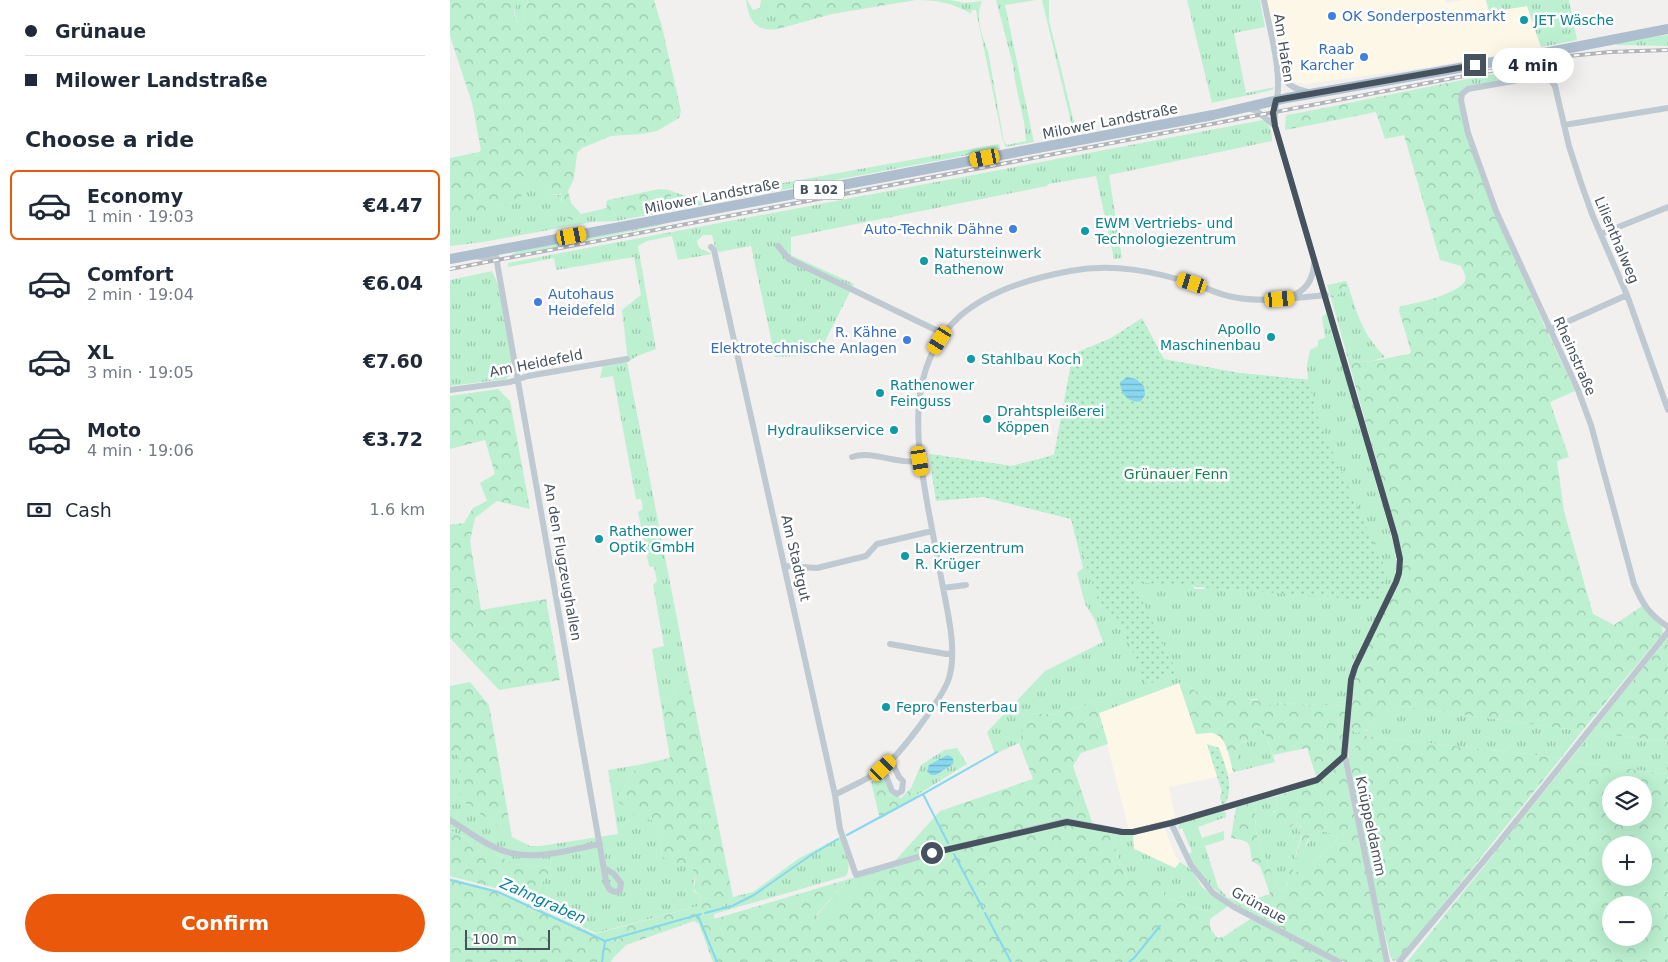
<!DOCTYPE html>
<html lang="en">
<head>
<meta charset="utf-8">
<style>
  body { margin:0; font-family:"DejaVu Sans",sans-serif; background:#f6f6f7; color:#1f2937; height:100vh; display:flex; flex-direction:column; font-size:19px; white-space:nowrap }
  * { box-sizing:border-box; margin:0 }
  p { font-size:16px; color:#747a83 }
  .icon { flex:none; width:28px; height:28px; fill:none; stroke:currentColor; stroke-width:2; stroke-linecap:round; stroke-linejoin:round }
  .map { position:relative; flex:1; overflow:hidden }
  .sheet { display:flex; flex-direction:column; background:#fff; width:450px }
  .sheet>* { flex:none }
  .banner { display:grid; align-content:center; height:110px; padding:0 25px; background:#fff }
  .controls { position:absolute; left:1152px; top:776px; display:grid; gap:10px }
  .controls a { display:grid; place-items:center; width:50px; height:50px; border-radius:50%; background:#fff; box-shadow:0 5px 20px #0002; font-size:25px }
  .scale { position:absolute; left:15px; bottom:12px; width:85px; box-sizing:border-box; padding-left:5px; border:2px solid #46525d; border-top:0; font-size:14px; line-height:18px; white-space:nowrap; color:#46525d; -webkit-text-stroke:4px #fff; paint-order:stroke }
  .end { position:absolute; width:22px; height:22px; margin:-11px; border:6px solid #46525d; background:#fff; box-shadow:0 0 0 2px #fff }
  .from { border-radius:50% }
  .bubble { position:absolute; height:35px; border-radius:18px; background:#fff; box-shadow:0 5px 20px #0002; font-size:16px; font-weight:600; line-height:35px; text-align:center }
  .car { position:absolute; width:15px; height:30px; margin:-15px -8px; border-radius:6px; box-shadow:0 0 4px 1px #0007; background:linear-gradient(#f5c518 24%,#345 0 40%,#f5c518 0 76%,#345 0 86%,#f5c518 0) }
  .banner b { display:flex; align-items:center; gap:18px; height:48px; font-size:19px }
  .banner b+b { border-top:1px solid #e0e1e3 }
  .banner i { width:12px; height:12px; background:#1f2937 }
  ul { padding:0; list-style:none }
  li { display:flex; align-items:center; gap:15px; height:70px; margin:0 10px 8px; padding:0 15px; border:2px solid transparent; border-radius:8px }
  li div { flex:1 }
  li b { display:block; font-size:19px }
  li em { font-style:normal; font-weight:600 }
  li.selected { border-color:#ea580c }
  li>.icon { width:45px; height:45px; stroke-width:1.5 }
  h2 { padding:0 25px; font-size:22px; line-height:60px }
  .pay { display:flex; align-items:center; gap:12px; height:55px; padding:0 25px; font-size:19px }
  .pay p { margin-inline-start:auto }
  .button { display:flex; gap:10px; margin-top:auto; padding:10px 25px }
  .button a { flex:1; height:58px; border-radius:30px; background:#ea580c; color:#fff; font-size:20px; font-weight:600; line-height:58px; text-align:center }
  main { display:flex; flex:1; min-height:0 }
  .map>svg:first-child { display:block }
  .commercial { fill:#fdf7e8 }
  .grass { fill:url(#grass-tufts) }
  .forest { fill:url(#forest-crowns); fill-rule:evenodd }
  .park { fill:url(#park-dots) }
  .water { fill:url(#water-rules) }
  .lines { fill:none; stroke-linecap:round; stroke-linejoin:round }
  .stream { stroke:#88d7ef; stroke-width:2 }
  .minor { stroke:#bfc9d1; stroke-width:6 }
  .primary { stroke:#aebecf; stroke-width:10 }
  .rail-casing { stroke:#b1b4ba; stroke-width:4 }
  .rail { stroke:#fff; stroke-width:2; stroke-dasharray:5.5; stroke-linecap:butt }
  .route { stroke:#46525d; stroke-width:6 }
  .shop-dot { fill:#3f7fe0; stroke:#fff; stroke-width:2 }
  .culture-dot { fill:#0f9aa8; stroke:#fff; stroke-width:2 }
  .labels { text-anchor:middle; stroke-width:5; stroke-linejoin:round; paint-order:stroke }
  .shield { fill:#fff; stroke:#7e868e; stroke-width:1 }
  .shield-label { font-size:12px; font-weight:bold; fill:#46525d }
  .shop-label { font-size:14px; fill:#366cbe; stroke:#fff; text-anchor:end }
  .culture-label { font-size:14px; fill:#0d838f; stroke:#fff; text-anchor:start }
  .street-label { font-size:14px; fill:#46525d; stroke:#fff }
  .park-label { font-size:14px; fill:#14814d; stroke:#fff }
  .water-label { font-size:15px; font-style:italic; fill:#097c9f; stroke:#fff }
</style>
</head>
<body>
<main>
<section class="sheet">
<div class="banner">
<b><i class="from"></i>Grünaue</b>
<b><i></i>Milower Landstraße</b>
</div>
<h2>Choose a ride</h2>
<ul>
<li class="selected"><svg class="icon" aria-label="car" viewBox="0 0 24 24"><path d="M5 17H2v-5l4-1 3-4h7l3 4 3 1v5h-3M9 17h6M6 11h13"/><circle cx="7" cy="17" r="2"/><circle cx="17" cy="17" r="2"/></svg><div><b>Economy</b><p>1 min · 19:03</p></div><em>€4.47</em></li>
<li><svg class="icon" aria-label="car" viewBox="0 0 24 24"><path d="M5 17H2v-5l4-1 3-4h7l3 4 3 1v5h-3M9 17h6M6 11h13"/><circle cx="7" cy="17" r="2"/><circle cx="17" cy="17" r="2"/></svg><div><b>Comfort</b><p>2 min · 19:04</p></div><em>€6.04</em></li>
<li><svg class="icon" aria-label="car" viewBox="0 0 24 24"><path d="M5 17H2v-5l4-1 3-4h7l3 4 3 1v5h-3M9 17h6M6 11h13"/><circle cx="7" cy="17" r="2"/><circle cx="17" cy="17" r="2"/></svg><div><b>XL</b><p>3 min · 19:05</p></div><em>€7.60</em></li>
<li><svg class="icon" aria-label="car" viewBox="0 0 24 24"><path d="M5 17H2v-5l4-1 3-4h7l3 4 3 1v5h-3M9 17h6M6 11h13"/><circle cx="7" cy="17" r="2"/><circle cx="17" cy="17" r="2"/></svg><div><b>Moto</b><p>4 min · 19:06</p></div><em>€3.72</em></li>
</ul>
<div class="pay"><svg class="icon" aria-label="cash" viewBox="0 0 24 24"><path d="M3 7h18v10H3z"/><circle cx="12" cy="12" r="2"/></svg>Cash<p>1.6 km</p></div>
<div class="button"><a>Confirm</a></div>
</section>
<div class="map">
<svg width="1218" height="962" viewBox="0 0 1218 962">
  <defs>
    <pattern id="grass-tufts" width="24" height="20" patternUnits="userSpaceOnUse" patternTransform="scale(1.25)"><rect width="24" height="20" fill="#bcf0d1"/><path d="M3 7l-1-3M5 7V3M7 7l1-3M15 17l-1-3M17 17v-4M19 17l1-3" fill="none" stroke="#9bc5ad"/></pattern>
    <pattern id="forest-crowns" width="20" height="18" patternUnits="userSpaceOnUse" patternTransform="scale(1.25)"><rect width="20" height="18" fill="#bcf0d1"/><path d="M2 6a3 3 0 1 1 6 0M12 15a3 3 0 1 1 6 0" fill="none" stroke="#9bc5ad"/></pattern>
    <pattern id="park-dots" width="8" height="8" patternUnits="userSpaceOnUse" patternTransform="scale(1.25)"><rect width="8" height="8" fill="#bcf0d1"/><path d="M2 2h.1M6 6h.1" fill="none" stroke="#9bc5ad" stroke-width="1.8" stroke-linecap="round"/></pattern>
    <pattern id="water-rules" width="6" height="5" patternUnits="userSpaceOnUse" patternTransform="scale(1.25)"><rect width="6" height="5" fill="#88d7ef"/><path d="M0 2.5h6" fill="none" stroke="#71b1c5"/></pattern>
  </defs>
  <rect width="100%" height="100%" fill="#f2efef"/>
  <path class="commercial" d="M817,0H995L996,3L1014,0H1036L1039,12L1077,6L1091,47L985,66L856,84L846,83L838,78L833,69L829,67Z
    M729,683L746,734L762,733L771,738L774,742L783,772L778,774L769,748L757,744L767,777L719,787L725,818L679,830L649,713Z
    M714,827L725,855L730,862L725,868L684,848L683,834Z"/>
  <path class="grass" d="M70,0H78L73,9L74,19L72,23H68C63,14 63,7 70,0Z
    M296,0H297L303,10L310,8L311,0H322L328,18V29C305,32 299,21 296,0Z
    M467,0H500L515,3L532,1C525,16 532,37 538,51L554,142L557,145L576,141L574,122L565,81L563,65L546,0H586L555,5L584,142L556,147L553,141L526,10H522L521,14C504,3 487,0 467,0Z
    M592,0H599V20L627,135H624Z
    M737,0H810L815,27L784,33L796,93L825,87L822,90C802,95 782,98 762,103Z
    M1036,0H1119L1127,40L1091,47L1077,6L1039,12Z
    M1218,35V46L1167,45L1165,42Z
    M1104,63L1105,71L1018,87L1013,91L1007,81Z
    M854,112L841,129L835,130L836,115Z
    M813,120C821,125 822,133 822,141L659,175L672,258L664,259L646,176L598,184L597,186L341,237V255L404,284L368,355L325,357L301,246L269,252L265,247L262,235H253L247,241C248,251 255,249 262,254L228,260L222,236L197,241L188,246L206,349L187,356L178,362L172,310L191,295L184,257L106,270L104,258L58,267V263Z
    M549,144L550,149L166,221L142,222L33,242L0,246V216L52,207L67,201L83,169L96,191L100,194L111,195V201L126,220L131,214L157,208L166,215L222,195L219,190L251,202L278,197L300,189Z
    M212,222V225L59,256L68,251Z
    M42,271C55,296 58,339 64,368L61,374L56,379L0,386V280Z
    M898,285C908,316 912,333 935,357C925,360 914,364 904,361L898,344L893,341L881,298L885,297Z
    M877,313L941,535C946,552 949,566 943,583L901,667L898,679L896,706L823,703L828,718L825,719L807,699L762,702L734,683H729L649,713L642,701L608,715L579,713L569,743L545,754L537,732L595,671L653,642L645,620L635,604L627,573L633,568L621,519L550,500L544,484L486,501L479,454L562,466L604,455L623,354L710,560L745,589H754L761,583L790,373L858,380L857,365L860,350L868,346V340L875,338L872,317Z
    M177,362L239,680L225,684L223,695L216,703L213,717L202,649L214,646L203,585L207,581L204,567L199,566L188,512L193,509L191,499H186L163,376L150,378L153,365Z
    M949,706L1132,731L1111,758L915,736L899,754L900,729L916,731L940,710Z
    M807,726H810L815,733L825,762L789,771L786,745L788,743C801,742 798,739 802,729Z
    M1141,733L1218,741V774L1119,761Z
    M507,748L517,764L467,795L461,788L471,765L494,750Z
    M0,755H9L10,799L62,837L80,846H90L168,834L158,770L188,765L166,800L202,820L212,835L210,841L212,857L242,863C246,875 243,881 243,891L250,895L251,900L249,906L146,933L80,903L101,868L64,864L0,830Z
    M827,796L826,810L823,812L842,827L847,822C857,833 846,846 845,858C848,854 854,850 856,846C859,843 858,838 861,835C869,828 881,832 887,838L885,843L862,864L835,881L838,886L831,891L829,890L808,840L805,828L806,818L803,802Z
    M773,811L776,813V817L748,827L752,838L774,831V840L755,846L768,887L778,898L802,900L799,912C770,895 754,885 739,854L742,852L732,828L729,829L728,827L730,823Z
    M659,833L669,835L683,834L684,849L725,868L730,862L742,870L752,887L778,906L767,914L716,898L713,892L678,881Z
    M390,837C394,847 403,866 396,876L264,914L283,897L303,892L348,859Z
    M422,873L371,925L366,916L399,879Z"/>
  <path class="forest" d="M0,0H70C63,7 62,15 68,23H72L74,19L73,9L78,0H204L212,27L231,111L229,118L207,131L191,134L161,136L132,148L127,153L124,179L118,191L121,203L131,214L126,220C113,222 112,204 111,194H100L96,191L83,170L70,199C59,207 14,217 0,216V158L29,152L31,150L22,103L0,36Z
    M322,0H466L382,14L328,29V18Z
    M1007,81L1013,91L1010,100L1044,210L1094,325L1125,391L1100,402L1119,457L1107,461L1114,511L1143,614L1164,625L1192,606L1212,627L1213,633L1132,731L949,706C933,712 920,734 905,733L900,729L905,672L948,584L947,535L893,341L898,344L904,361C915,365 948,355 960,354L961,351L949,311L950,306C965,304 1008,294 1015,281C1017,276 1013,271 1011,266L990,260L954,135L935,139L926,112L841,129L854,112Z
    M209,189L219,190L222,195L206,210L169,217L157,208L156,203L158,200Z
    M896,281L898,285L885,297L881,298L877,285Z
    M48,389L60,401L80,509L47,501L25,518L20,541L31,610L96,599L110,680L49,690L0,638V525L14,523L23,508L37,501L30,483L45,474L35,440L0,449V396Z
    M1218,637V741L1141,733Z
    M239,680L283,897L264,914V919L399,879L366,915L371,924L422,873L481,856L617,823L659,833L678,881L703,875L716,884L713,892L716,898L767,914L760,919C759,928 762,932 768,938L773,937L802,918L883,962H263L249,924L244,921L176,945L163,958L161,962H0V878L49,891L145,934L249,906L251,900L250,895L240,887L245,884V882L242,864L233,865L212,857L210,841L212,835L202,820L190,819L166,800L188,765L220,758L213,717L216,703L223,695L225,684Z
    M20,682L39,705L62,837L10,799L9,755H0V686Z
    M729,683H734L762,702L796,699L818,702L826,719L828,718L822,703L896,706L893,753L866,776L857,748L823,755L815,733L810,726H807L802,729L799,740L786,744L789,771L783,772C780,760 778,737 763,733C758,732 751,734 746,734Z
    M642,701L649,713L658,744L631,753L623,766L643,825L617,820L443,863L490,811L583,779L569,743L578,713L608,715Z
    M915,736L1111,758L949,959L943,961L940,956L913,840L899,761V754Z
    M1119,761L1218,774V962H957ZM1161,785H1194V818H1161ZM1161,845H1194V878H1161ZM1161,905H1194V938H1161Z
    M893,762L935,962H895L799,912L802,900L820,894L810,866L802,861C799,840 801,842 781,838L786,807L803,802L806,818L805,828L808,840L829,890L831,891L837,887L838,885L835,880L840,870L842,869L845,873L862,864L885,843L887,838C881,832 869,828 861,835C856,840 855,851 852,858L849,859L845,858L852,836L849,831L851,827L847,822L841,827C831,825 823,825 822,815L826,810L827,796L864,784Z
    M433,775L440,794L451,798L461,788L467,795L463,800L430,819L421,782Z
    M0,830L64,864L102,868L80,903L49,889L0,876Z"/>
  <path class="park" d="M692,318L714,359L790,373L859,380L870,424L938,574L929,601L683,582L727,672L697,685L669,621L649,603L621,519L533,497L486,501L479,454L562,466L604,455L623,354L661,338Z
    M757,744L769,748C775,765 785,787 775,804L772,805L770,796L772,792Z"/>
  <path class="water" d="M677,377L686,379L694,386L695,395L691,401C679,404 670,393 670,382Z
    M497,755C501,756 505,759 503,764L486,775H481L477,771L479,765Z"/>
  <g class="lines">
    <path class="stream" d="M473,794L498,843
      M397,835L473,794L547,752
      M504,854L533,909
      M0,880L48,892L155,941L152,962
      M255,913L282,906L304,895L361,855L388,839
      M535,913L561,962
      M248,916L267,962
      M155,941L251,914
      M679,962L684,958L710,926"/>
    <path class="minor" d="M814,0C819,26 829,61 828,88C828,103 823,108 825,126L945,536L950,559L949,573L946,582L905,667L901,679L895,756L937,962
      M827,70C837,84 841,88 858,92
      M797,108L807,111L825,126
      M1114,125L1218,108
      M1151,234L1218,207
      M328,246L339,259L494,334
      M261,247L264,250L385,795L390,829L406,875L482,853L617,821L672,832H683L721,823L867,780L895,756
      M45,251L156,881C158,888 159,891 167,892L170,890L171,883L164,874L154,868
      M25,256L48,260
      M841,296C856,291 863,279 864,264
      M1099,330L1177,295
      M0,390L60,382L78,376L177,359
      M1218,410L1177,295L1142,214L1130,180L1119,146L1105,86C1101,80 1098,77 1091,76L1018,89L1012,94L1011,100L1018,133L1046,211L1128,390L1141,425L1184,584C1193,605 1199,614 1218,627
      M402,457C422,450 448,465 470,461
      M335,566L367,568L416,556L427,544L482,531
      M493,588L516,585
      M440,644L496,654L502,653
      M433,768L442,791L447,794L452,791L453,781L449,777L441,760
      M385,795C401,786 420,779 434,767C450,754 493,698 499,678C508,649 496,606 491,577C487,556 483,534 479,513C467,447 453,367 510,316C540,290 582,278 620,271C663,263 703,271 744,284C757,288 770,295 783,297C813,303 846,298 876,295
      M0,820C19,832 39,848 61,853C89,860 122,849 150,844
      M721,823L741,865L763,893L784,907L889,962
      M949,962L1047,845L1218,632"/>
    <path class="primary" d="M0,259L763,115L837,98L1084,55L1218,29"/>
    <g class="rail-casing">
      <path id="rail" d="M0,269L1119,56L1160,52L1218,50"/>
    </g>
    <use href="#rail" class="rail"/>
  </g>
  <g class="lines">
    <path class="route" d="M482,853L617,822L672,832H683L721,823L867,780L894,756L901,680L905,667L946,582L949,573L950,559L945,536L825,126L823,113L826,100L1025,65"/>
  </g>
  <g class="shop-dot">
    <circle cx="882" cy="16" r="5"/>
    <circle cx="914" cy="57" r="5"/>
    <circle cx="563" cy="229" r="5"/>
    <circle cx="88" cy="302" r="5"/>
    <circle cx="457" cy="340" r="5"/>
  </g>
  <g class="culture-dot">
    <circle cx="1074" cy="20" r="5"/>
    <circle cx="635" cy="231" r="5"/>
    <circle cx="474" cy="261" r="5"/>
    <circle cx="821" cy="337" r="5"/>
    <circle cx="521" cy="359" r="5"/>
    <circle cx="430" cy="393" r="5"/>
    <circle cx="537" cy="419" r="5"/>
    <circle cx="444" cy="430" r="5"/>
    <circle cx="149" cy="539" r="5"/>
    <circle cx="455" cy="556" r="5"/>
    <circle cx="436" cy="707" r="5"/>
  </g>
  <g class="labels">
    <rect class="shield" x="344" y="180.5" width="50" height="19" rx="4"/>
    <g class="shield-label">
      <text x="369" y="194">B 102</text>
    </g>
    <g class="shop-label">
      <text x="892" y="21" text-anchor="start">OK Sonderpostenmarkt</text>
      <text x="904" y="54">Raab<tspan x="904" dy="16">Karcher</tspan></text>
      <text x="553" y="234">Auto-Technik Dähne</text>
      <text x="98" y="299" text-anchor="start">Autohaus<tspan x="98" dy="16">Heidefeld</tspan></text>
      <text x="447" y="337">R. Kähne<tspan x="447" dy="16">Elektrotechnische Anlagen</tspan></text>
    </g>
    <g class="culture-label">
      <text x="1084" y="25">JET Wäsche</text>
      <text x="645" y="228">EWM Vertriebs- und<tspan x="645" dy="16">Technologiezentrum</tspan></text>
      <text x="484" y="258">Natursteinwerk<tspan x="484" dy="16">Rathenow</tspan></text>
      <text x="811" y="334" text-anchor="end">Apollo<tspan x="811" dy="16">Maschinenbau</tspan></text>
      <text x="531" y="364">Stahlbau Koch</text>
      <text x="440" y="390">Rathenower<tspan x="440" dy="16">Feinguss</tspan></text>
      <text x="547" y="416">Drahtspleißerei<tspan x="547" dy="16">Köppen</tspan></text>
      <text x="434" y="435" text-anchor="end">Hydraulikservice</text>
      <text x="159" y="536">Rathenower<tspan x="159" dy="16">Optik GmbH</tspan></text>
      <text x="465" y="553">Lackierzentrum<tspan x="465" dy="16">R. Krüger</tspan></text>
      <text x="446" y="712">Fepro Fensterbau</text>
    </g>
    <g class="street-label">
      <text transform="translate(834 48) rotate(81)" y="5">Am Hafen</text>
      <text transform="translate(660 121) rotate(-11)" y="5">Milower Landstraße</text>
      <text transform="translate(262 196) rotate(-11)" y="5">Milower Landstraße</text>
      <text transform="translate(1167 240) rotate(67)" y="5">Lilienthalweg</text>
      <text transform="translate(1125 356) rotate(66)" y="5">Rheinstraße</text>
      <text transform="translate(86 363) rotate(-11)" y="5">Am Heidefeld</text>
      <text transform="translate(346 558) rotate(77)" y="5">Am Stadtgut</text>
      <text transform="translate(113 562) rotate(80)" y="5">An den Flugzeughallen</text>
      <text transform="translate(921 826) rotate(78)" y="5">Knüppeldamm</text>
      <text transform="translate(809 905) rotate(29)" y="5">Grünaue</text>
    </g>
    <g class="park-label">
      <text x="726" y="479">Grünauer Fenn</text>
    </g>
    <g class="water-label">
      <text transform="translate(93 901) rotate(24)" y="5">Zahngraben</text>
    </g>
  </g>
</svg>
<div class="controls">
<a><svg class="icon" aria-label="layers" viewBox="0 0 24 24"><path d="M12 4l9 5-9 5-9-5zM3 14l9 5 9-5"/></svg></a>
<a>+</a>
<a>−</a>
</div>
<div class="scale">100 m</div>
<i class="end from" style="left:482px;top:853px"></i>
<i class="end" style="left:1025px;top:65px"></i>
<div class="bubble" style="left:1042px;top:48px;width:82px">4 min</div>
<i class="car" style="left:535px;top:158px;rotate:259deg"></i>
<i class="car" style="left:122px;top:236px;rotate:79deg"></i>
<i class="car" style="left:742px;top:283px;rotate:288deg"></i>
<i class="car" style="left:830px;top:299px;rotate:85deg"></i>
<i class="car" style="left:490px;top:340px;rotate:212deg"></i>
<i class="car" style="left:470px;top:461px;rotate:170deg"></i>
<i class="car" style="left:433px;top:768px;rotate:46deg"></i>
</div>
</main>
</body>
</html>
